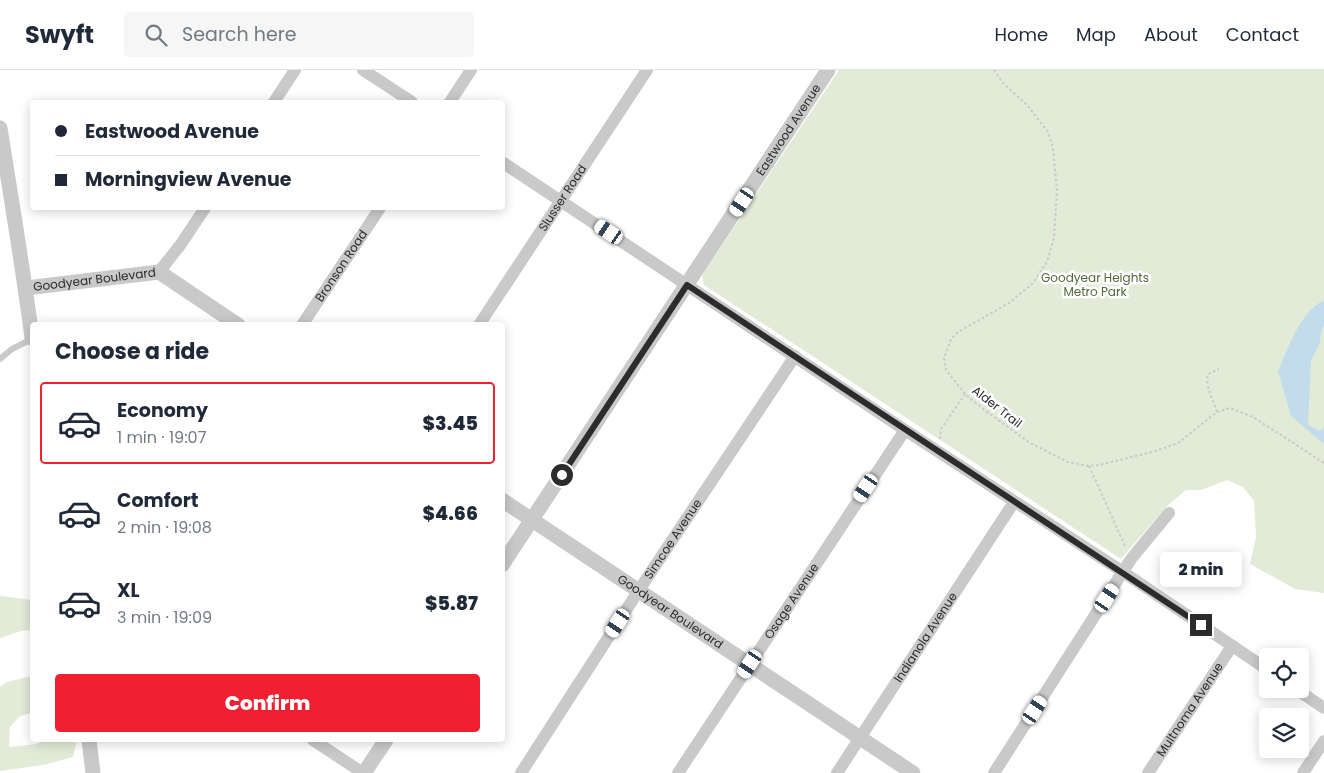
<!DOCTYPE html>
<html lang="en">
<head>
<meta charset="utf-8">
<style>
  body { margin:0; font-family:Poppins,sans-serif; background:#f6f6f7; color:#1f2937; height:100vh; display:flex; flex-direction:column; font-size:19px; white-space:nowrap }
  * { box-sizing:border-box; margin:0 }
  p { font-size:16px; color:#747a83 }
  .icon { flex:none; width:28px; height:28px; fill:none; stroke:currentColor; stroke-width:2; stroke-linecap:round; stroke-linejoin:round }
  .map { position:relative; flex:1; overflow:hidden }
  .sheet { position:absolute; left:30px; top:252px; width:475px; height:420px; display:flex; flex-direction:column; background:#fff; border-radius:5px; box-shadow:0 2px 12px #0003 }
  .sheet>* { flex:none }
  .hud { position:absolute; left:30px; top:30px; width:475px; height:110px; border-radius:5px; box-shadow:0 2px 12px #0003; display:grid; align-content:center; height:110px; padding:0 25px; background:#fff }
  .fabs { position:absolute; left:1259px; top:578px; display:grid; gap:10px }
  .fabs a { display:grid; place-items:center; width:50px; height:50px; border-radius:5px; background:#fff; box-shadow:0 2px 12px #0003; font-size:25px }
  .end { position:absolute; width:22px; height:22px; margin:-11px; border:6px solid #2c2c2c; background:#fff; box-shadow:0 0 0 2px #fff }
  .from { border-radius:50% }
  .bubble { position:absolute; height:35px; border-radius:5px; background:#fff; box-shadow:0 2px 12px #0003; font-size:16px; font-weight:800; line-height:35px; text-align:center }
  .car { position:absolute; width:15px; height:30px; margin:-15px -8px; border-radius:6px; box-shadow:0 0 4px 1px #0007; background:linear-gradient(#fff 24%,#345 0 40%,#fff 0 76%,#345 0 86%,#fff 0) }
  .hud b { display:flex; align-items:center; gap:18px; height:48px; font-size:19px }
  .hud b+b { border-top:1px solid #e0e1e3 }
  .hud i { width:12px; height:12px; background:#1f2937 }
  ul { padding:0; list-style:none }
  li { display:flex; align-items:center; gap:15px; height:82px; margin:0 10px 8px; padding:0 15px; border:2px solid transparent; border-radius:5px }
  li div { flex:1 }
  li b { display:block; font-size:19px }
  li em { font-style:normal; font-weight:800 }
  li.selected { border-color:#f02031 }
  li>.icon { width:45px; height:45px; stroke-width:1.5 }
  h2 { padding:0 25px; font-size:22px; line-height:60px }
  .action { display:flex; gap:10px; margin-top:auto; padding:10px 25px }
  .action a { flex:1; height:58px; border-radius:5px; background:#f02031; color:#fff; font-size:20px; font-weight:800; line-height:58px; text-align:center }
  header { display:flex; align-items:center; gap:30px; box-sizing:border-box; height:70px; padding:0 25px; background:#fff; border-bottom:1px solid #e0e1e3 }
  header strong { font-size:24px }
  nav { display:flex; gap:28px; margin-inline-start:auto; font-size:18px }
  .search { width:350px; height:45px; background:#f6f6f7; display:flex; align-items:center; gap:12px; box-sizing:border-box; padding:0 18px; border-radius:5px; color:#747a83; font-size:19px }
  .map>svg:first-child { display:block }
  .green { fill:#e2ebd7 }
  .water { fill:#c2dcec }
  .lines { fill:none; stroke-linecap:round; stroke-linejoin:round }
  .path { stroke:#c9c9c9; stroke-width:2; stroke-dasharray:2.5 2.5; stroke-linecap:butt }
  .service { stroke:#c9c9c9; stroke-width:6 }
  .minor { stroke:#c9c9c9; stroke-width:12 }
  .tertiary { stroke:#c9c9c9; stroke-width:15 }
  .route { stroke:#2c2c2c; stroke-width:6 }
  .labels { text-anchor:middle; stroke-width:5; stroke-linejoin:round; paint-order:stroke }
  .street-label { font-size:12px; fill:#2c2c2c; stroke:#fff }
  .park-label { font-size:12px; fill:#4f6937; stroke:#fff }
</style>
</head>
<body>
<header>
<strong>Swyft</strong>
<div class="search"><svg class="icon" aria-label="search" viewBox="0 0 24 24"><circle cx="10" cy="10" r="6"/><path d="M15 15l6 6"/></svg>Search here</div>
<nav><a>Home</a><a>Map</a><a>About</a><a>Contact</a></nav>
</header>
<div class="map">
<svg width="1324" height="703" viewBox="0 0 1324 703">
  <rect width="100%" height="100%" fill="#fff"/>
  <path class="green" d="M839,0H1324V523L1295,519L1250,494L1256,467L1254,431L1243,417L1227,410L1201,420H1186L1167,436L1121,489L704,215L702,206L706,199Z
    M0,526L32,530V560L21,561L0,568Z
    M32,606V643L20,646L10,657L9,677L37,674L43,670H74L76,674L73,687L43,695L0,701V617L7,612Z"/>
  <path class="water" d="M1324,230V255L1321,261L1320,272L1311,291L1308,355L1320,361L1324,357V374L1291,346L1278,301C1289,277 1299,243 1324,230Z"/>
  <g class="lines">
    <path class="path" d="M994,0L1002,12L1027,35L1048,62L1053,78L1057,121L1054,168L1047,192L1032,214L1009,233L958,262L951,269L944,288L946,300L965,324L982,338L1030,373L1068,392L1089,396L1099,395L1156,381L1178,373L1217,342L1230,338L1253,347L1324,393
      M1217,342C1213,329 1205,317 1208,304L1219,299
      M940,369L941,359L965,324
      M1089,396L1126,478"/>
    <path class="service" d="M0,289L12,279L32,269"/>
    <g class="minor">
      <path d="M363,0L412,32"/>
      <path d="M274,32L295,0"/>
      <path d="M450,32L471,0"/>
      <path d="M502,92L905,360L1123,502L1268,600"/>
      <path d="M159,202L181,174L205,138"/>
      <path id="s1" d="M302,255L380,138"/>
      <path id="s2" d="M479,255L647,0"/>
      <path d="M1296,619L1324,638"/>
      <path d="M313,670L363,703"/>
      <path id="s3" d="M521,703L639,520L795,286"/>
      <path id="s4" d="M678,703L905,360"/>
      <path id="s5" d="M837,703L1014,432"/>
      <path d="M994,703L1131,489L1169,443"/>
      <path id="s6" d="M1148,703L1232,576"/>
      <path d="M1303,703L1324,671"/>
    </g>
    <g class="tertiary">
      <path d="M0,58C11,128 23,198 32,268"/>
      <path id="s7" d="M26,218L159,202L238,255"/>
      <path id="s8" d="M502,430L913,703"/>
      <path id="s9" d="M502,495L828,0"/>
      <path d="M89,670L93,703"/>
      <path d="M364,703L386,670"/>
    </g>
  </g>
  <g class="lines">
    <path class="route" d="M562,405L687,215L1201,555"/>
  </g>
  <g class="labels">
    <g class="street-label">
      <text dy="4" stroke="none"><textPath href="#s9" startOffset="521">Eastwood Avenue</textPath></text>
      <text dy="4" stroke="none"><textPath href="#s2" startOffset="152">Slusser Road</textPath></text>
      <text dy="4" stroke="none"><textPath href="#s1" startOffset="71">Bronson Road</textPath></text>
      <text dy="4" stroke="none"><textPath href="#s7" startOffset="69">Goodyear Boulevard</textPath></text>
      <text transform="translate(997 337) rotate(38)" y="4">Alder Trail</text>
      <text dy="4" stroke="none"><textPath href="#s3" startOffset="279">Simcoe Avenue</textPath></text>
      <text dy="4" stroke="none"><textPath href="#s4" startOffset="206">Osage Avenue</textPath></text>
      <text dy="4" stroke="none"><textPath href="#s8" startOffset="202">Goodyear Boulevard</textPath></text>
      <text dy="4" stroke="none"><textPath href="#s5" startOffset="162">Indianola Avenue</textPath></text>
      <text dy="4" stroke="none"><textPath href="#s6" startOffset="76">Multnoma Avenue</textPath></text>
    </g>
    <g class="park-label">
      <text x="1095" y="212">Goodyear Heights<tspan x="1095" dy="14">Metro Park</tspan></text>
    </g>
  </g>
</svg>
<div class="fabs">
<a><svg class="icon" aria-label="locate" viewBox="0 0 24 24"><circle cx="12" cy="12" r="6"/><path d="M12 2v4M12 18v4M2 12h4M18 12h4"/></svg></a>
<a><svg class="icon" aria-label="layers" viewBox="0 0 24 24"><path d="M12 4l9 5-9 5-9-5zM3 14l9 5 9-5"/></svg></a>
</div>
<i class="end from" style="left:562px;top:405px"></i>
<i class="end" style="left:1201px;top:555px"></i>
<div class="bubble" style="left:1160px;top:482px;width:82px">2 min</div>
<i class="car" style="left:742px;top:132px;rotate:213deg"></i>
<i class="car" style="left:609px;top:162px;rotate:304deg"></i>
<i class="car" style="left:866px;top:418px;rotate:214deg"></i>
<i class="car" style="left:1107px;top:528px;rotate:33deg"></i>
<i class="car" style="left:618px;top:553px;rotate:213deg"></i>
<i class="car" style="left:750px;top:594px;rotate:213deg"></i>
<i class="car" style="left:1035px;top:640px;rotate:33deg"></i>
<div class="hud">
<b><i class="from"></i>Eastwood Avenue</b>
<b><i></i>Morningview Avenue</b>
</div>
<section class="sheet">
<h2>Choose a ride</h2>
<ul>
<li class="selected"><svg class="icon" aria-label="car" viewBox="0 0 24 24"><path d="M5 17H2v-5l4-1 3-4h7l3 4 3 1v5h-3M9 17h6M6 11h13"/><circle cx="7" cy="17" r="2"/><circle cx="17" cy="17" r="2"/></svg><div><b>Economy</b><p>1 min · 19:07</p></div><em>$3.45</em></li>
<li><svg class="icon" aria-label="car" viewBox="0 0 24 24"><path d="M5 17H2v-5l4-1 3-4h7l3 4 3 1v5h-3M9 17h6M6 11h13"/><circle cx="7" cy="17" r="2"/><circle cx="17" cy="17" r="2"/></svg><div><b>Comfort</b><p>2 min · 19:08</p></div><em>$4.66</em></li>
<li><svg class="icon" aria-label="car" viewBox="0 0 24 24"><path d="M5 17H2v-5l4-1 3-4h7l3 4 3 1v5h-3M9 17h6M6 11h13"/><circle cx="7" cy="17" r="2"/><circle cx="17" cy="17" r="2"/></svg><div><b>XL</b><p>3 min · 19:09</p></div><em>$5.87</em></li>
</ul>
<div class="action"><a>Confirm</a></div>
</section>
</div>
</body>
</html>
